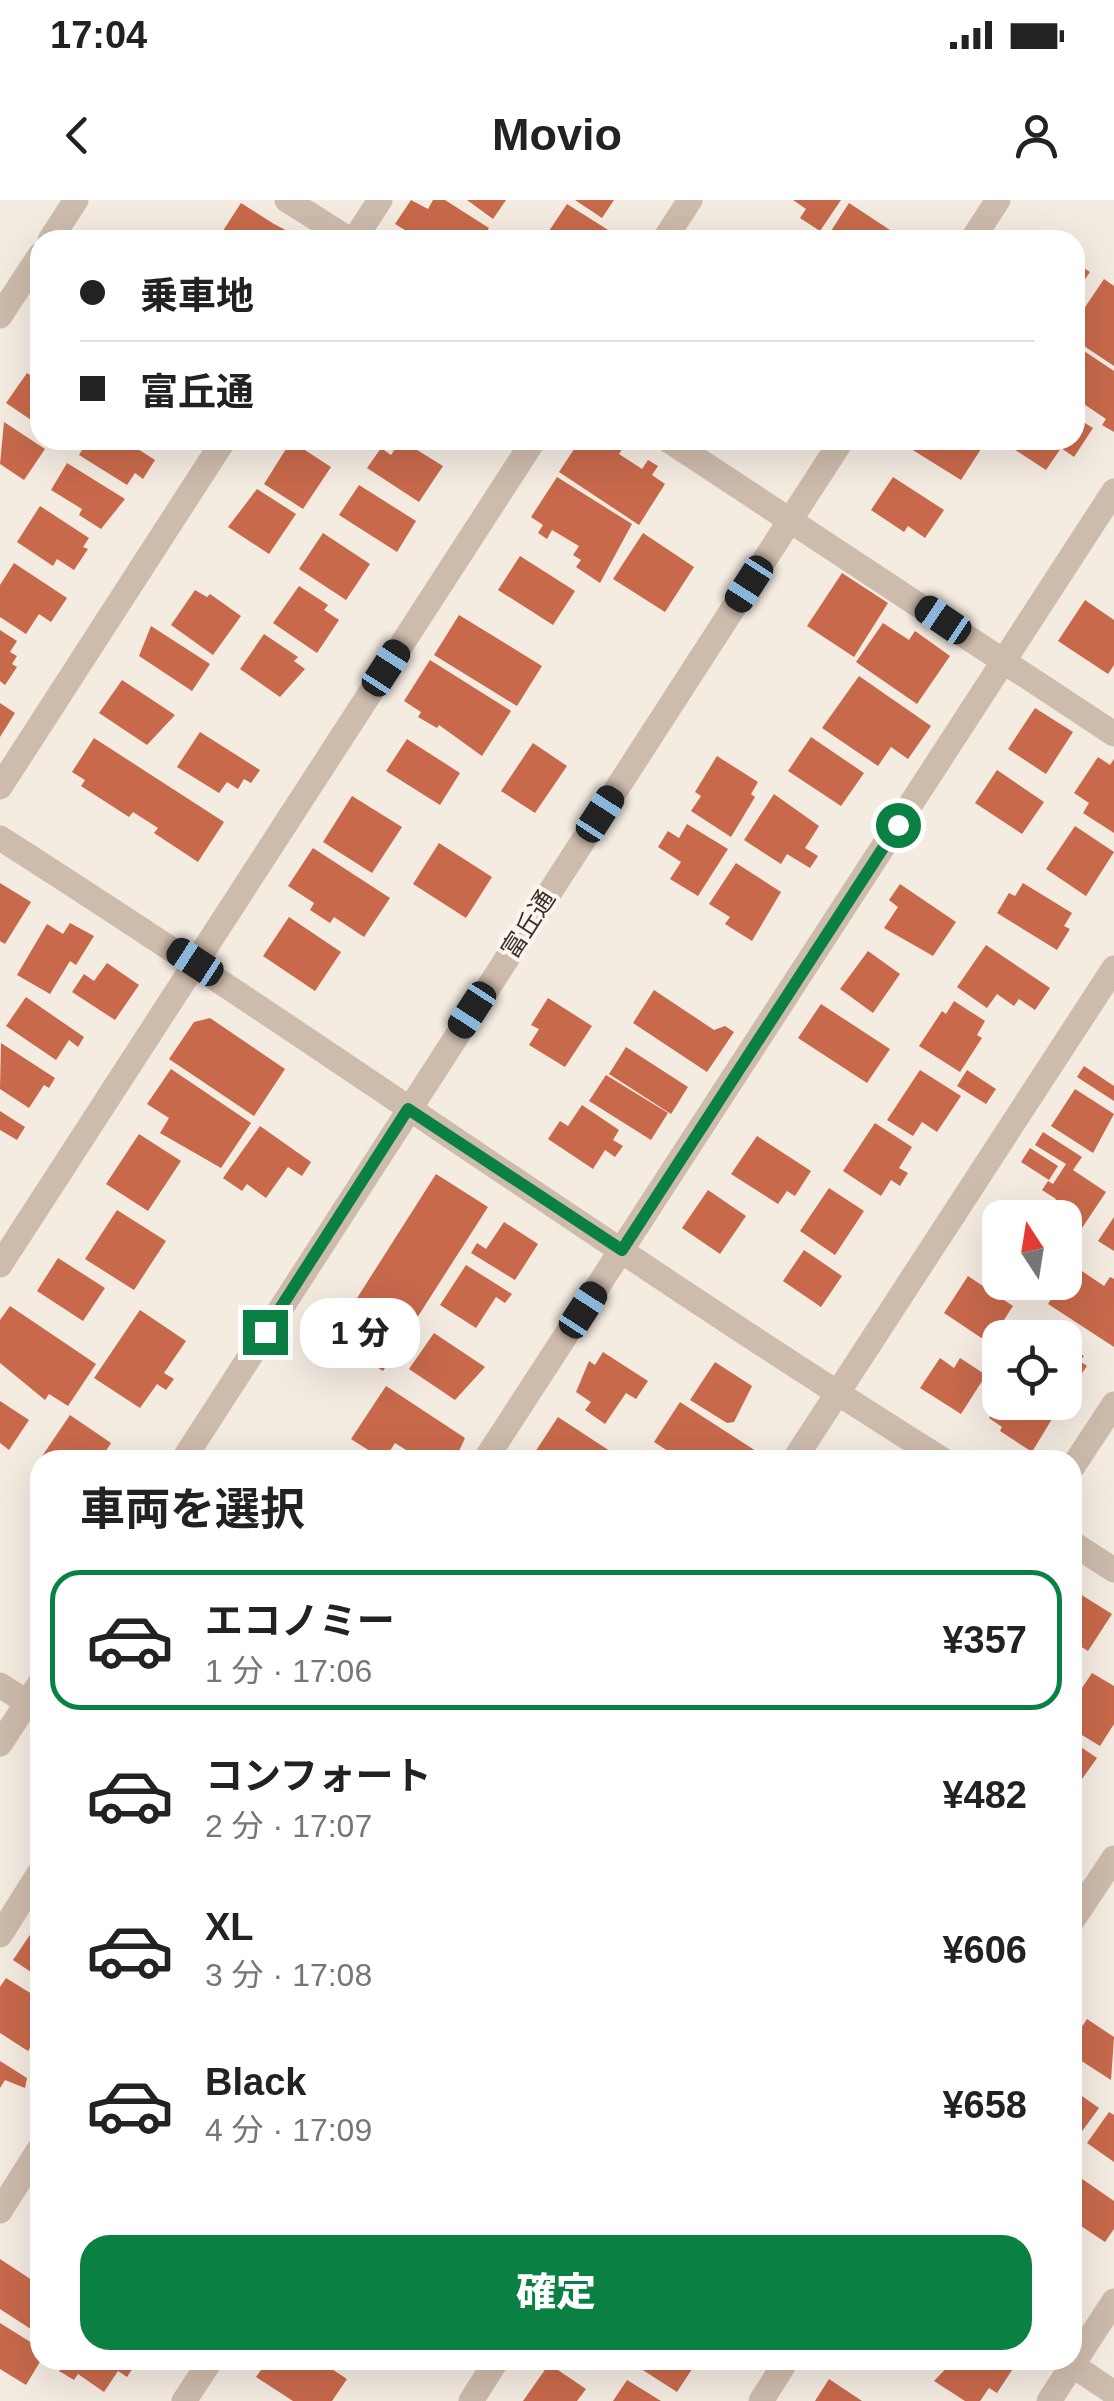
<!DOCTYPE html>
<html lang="ja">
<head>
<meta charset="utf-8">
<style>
  body { margin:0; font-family:Arial,"Noto Sans JP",sans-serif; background:#f6f6f6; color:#222; height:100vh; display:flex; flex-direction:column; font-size:38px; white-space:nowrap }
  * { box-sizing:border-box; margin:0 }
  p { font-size:32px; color:#767676 }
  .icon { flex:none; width:55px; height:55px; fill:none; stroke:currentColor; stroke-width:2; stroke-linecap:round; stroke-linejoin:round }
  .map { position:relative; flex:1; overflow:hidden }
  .sheet { position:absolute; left:30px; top:1250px; width:1052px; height:920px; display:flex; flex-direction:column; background:#fff; border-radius:30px; box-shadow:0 10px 40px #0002 }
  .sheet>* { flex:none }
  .banner { position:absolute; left:30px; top:30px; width:1055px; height:220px; border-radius:30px; box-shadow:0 10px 40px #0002; display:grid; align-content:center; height:220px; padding:0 50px; background:#fff }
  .needle { width:65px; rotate:348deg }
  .tools { position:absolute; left:982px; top:1000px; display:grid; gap:20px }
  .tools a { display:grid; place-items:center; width:100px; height:100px; border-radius:20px; background:#fff; box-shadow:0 10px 40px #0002; font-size:50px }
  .end { position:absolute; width:45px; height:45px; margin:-22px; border:12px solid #0b8043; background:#fff; box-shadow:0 0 0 5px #fff }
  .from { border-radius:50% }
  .bubble { position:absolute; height:70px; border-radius:30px; background:#fff; box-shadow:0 10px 40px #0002; font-size:32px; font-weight:800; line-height:70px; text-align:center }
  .car { position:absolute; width:30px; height:60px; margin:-30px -15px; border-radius:12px; box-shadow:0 0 8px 2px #0007; background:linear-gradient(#222 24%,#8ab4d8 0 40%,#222 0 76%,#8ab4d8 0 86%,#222 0) }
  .banner b { display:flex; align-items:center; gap:35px; height:95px; font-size:38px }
  .banner b+b { border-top:2px solid #e0e0e0 }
  .banner i { width:25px; height:25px; background:#222 }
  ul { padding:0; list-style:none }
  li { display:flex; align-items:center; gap:30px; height:140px; margin:0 20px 15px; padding:0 30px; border:5px solid transparent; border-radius:30px }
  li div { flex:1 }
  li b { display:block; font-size:38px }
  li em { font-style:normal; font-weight:800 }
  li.active { border-color:#0b8043 }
  li>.icon { width:90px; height:90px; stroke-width:1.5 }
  h2 { padding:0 50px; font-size:45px; line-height:120px }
  .cta { display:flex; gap:20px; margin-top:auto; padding:20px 50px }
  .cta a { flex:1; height:115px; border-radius:30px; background:#0b8043; color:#fff; font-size:40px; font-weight:800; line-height:115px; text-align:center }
  .status { display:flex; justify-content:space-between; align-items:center; height:70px; padding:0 50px; background:#fff; direction:ltr }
  .status svg { height:28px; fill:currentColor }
  header { display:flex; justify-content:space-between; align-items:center; height:130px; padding:0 50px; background:#fff; font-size:45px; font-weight:800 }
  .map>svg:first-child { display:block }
  .building { fill:#c8694b }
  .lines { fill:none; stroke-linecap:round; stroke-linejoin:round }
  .minor { stroke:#cdbbac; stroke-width:25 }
  .route { stroke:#0b8043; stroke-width:12 }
  .labels { text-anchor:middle; stroke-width:8; stroke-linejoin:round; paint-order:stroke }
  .street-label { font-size:25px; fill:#3b302b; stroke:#fbf5ee }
</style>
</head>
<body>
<div class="status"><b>17:04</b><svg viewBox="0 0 49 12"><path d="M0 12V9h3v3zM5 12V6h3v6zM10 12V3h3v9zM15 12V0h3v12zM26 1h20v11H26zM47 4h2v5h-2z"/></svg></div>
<header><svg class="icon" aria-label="back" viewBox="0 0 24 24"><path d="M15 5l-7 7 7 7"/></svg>Movio<svg class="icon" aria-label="person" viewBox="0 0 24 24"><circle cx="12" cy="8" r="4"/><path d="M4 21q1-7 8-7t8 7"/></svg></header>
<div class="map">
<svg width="1114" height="2201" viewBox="0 0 1114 2201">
  <rect width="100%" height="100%" fill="#f4ebe1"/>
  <path class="building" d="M411,0L428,9L433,0H445L489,28L481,40H421L395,24Z
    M467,0H506L493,19Z
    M575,0H614L602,18Z
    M793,0H841L820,31L800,18L806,9Z
    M241,3L274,24L305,40H217Z
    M849,3L890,30L883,40H834L829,34Z
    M567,4L624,40H543Z
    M1075,62L1090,72L1075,94Z
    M1104,79L1114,86V166L1075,140V122Z
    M1075,145L1114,171V232L1102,225L1106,219L1075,198Z
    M27,173L40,182V226L6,203Z
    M1075,217L1093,228L1074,257L1061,248L1046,270L1003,242L1075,240Z
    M4,222L45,249L24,280L0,264Z
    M88,240H124L155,260L143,279L135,273L127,285L79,255Z
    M401,240L443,266L419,302L367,268L381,248L391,255Z
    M580,240H628L619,254L642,269L648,260L658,266L652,275L665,284L639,325L559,272Z
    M916,240H973L983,246L961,280L911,249Z
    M291,241L331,267L303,309L264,284Z
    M67,263L125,299L101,329L79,315L82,309L51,290Z
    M557,277L632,324L600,383L576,367L581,360L573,355L579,346L552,330L547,339L538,333L543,325L531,317Z
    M893,277L944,310L925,338L908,326L904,332L871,310Z
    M359,285L416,321L397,352L339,315Z
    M257,289L296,314L269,354L228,327Z
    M40,306L89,338L83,347L88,349L74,370L57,359L53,366L17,342Z
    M323,333L370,364L346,400L299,369Z
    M643,333L694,367L665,412L613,379Z
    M520,356L575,391L553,425L498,390Z
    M14,363L67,398L51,422L39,414L26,434L0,417V385Z
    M842,373L888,403L854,457L807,426Z
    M299,386L328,405L324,410L339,420L317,453L273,423Z
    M195,390L207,397L210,394L241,416L213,455L171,425Z
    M1085,400L1114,420V465L1108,474L1058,441Z
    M459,415L542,466L517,506L434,455Z
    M883,423L909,440L915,431L950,456L917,504L856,462Z
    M151,426L210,464L192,491L139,456Z
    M0,430L17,441L10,452L17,456L12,464L17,467L5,485L0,481Z
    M264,434L298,457L294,461L305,469L280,497L240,469Z
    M430,460L511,511L482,556L439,525L437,528L418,517L421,512L404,501Z
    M859,476L931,526L908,559L891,547L878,566L822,528Z
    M122,480L175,515L147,545L99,513Z
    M0,503L15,513L0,537Z
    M1035,508L1073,532L1046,574L1008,549Z
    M200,532L260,570L251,583L244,579L238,589L227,582L219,593L177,567Z
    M811,537L864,573L841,606L788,571Z
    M94,538L224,622L198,662L154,633L158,628L133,612L129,617L81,586L85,580L72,572Z
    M407,539L460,573L440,605L386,571Z
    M533,543L567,566L535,613L501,591Z
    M717,556L758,582L751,594L755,597L731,637L691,611L701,596L695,592Z
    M1098,557L1110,565L1114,559V633L1083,613L1089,603L1074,593Z
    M997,570L1044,602L1022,634L975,603Z
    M774,594L819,626L805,648L818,656L810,668L787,654L781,664L744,640Z
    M352,596L402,627L372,673L323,642Z
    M687,624L728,649L698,696L670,679L681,662L658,647L668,631L679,638Z
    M1075,626L1114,652L1086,696L1046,669Z
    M439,643L492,677L466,718L413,684Z
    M313,648L390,698L364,737L334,717L330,723L310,710L314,703L288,686Z
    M736,663L781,692L752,741L725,724L730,717L709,704Z
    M0,683L31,702L5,744L0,741Z
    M1023,683L1072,713L1064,726L1070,729L1057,750L997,713L1009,693L1015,696Z
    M900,684L956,722L933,756L884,728L898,707L889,700Z
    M289,717L341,752L315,791L263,756Z
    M70,723L94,736L76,765L70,761L50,794L17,775L47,724L63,734Z
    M986,745L1050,788L1035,810L1019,799L1014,806L997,794L987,808L957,787Z
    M868,751L900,774L873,813L840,789Z
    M107,763L139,785L115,820L72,792L84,774L94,781Z
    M654,790L714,830L725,826L734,832L707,872L633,823Z
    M26,797L84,837L78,847L69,840L56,860L6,826Z
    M548,798L592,826L565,867L529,845L539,829L531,825Z
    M954,801L985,821L977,835L982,838L960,872L919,846L942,811L946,814Z
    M821,804L890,849L867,883L798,838Z
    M210,818L285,869L254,916L169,859L194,822Z
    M1,843L55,878L49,888L44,885L29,908L0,889Z
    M626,847L688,887L671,914L609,874Z
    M1084,866L1114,886V901L1077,877Z
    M171,869L251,923L221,968L160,933L169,918L147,904Z
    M920,870L961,896L937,932L922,922L913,936L887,920Z
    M967,870L996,889L986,904L957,886Z
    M606,875L668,913L651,940L589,901Z
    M1075,889L1114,914L1093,953L1051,926Z
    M582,905L619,930L613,940L623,946L615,957L605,950L593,969L548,939L560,921L568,926Z
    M0,911L25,927L17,940L0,930Z
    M875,923L912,947L899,968L908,973L900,986L891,980L881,996L843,971Z
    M260,926L311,962L302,976L288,967L266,998L247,984L242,991L223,978Z
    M1043,932L1082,957L1073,970L1106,992L1076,1037L1065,1030V1018L1045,1016L1056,999L1042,990L1048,981L1053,984L1066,964L1035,945Z
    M139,934L181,961L148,1011L106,984Z
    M757,936L811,971L795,996L787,991L778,1004L731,974Z
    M1030,948L1058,966L1049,980L1021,962Z
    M436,974L488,1007L383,1171L331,1139Z
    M829,988L864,1011L835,1055L800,1031Z
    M708,990L746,1016L720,1054L682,1028Z
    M117,1010L166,1041L134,1090L85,1059Z
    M1114,1017V1051L1098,1041Z
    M504,1022L538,1044L515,1080L471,1053L477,1043L486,1049Z
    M804,1050L842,1076L821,1107L783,1081Z
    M58,1058L105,1088L83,1121L37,1091Z
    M466,1065L512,1094L505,1103L496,1097L476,1128L440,1105Z
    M1073,1065L1104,1086L1110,1077L1114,1079V1147L1048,1104Z
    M968,1076L1013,1106L989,1143L944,1113Z
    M10,1106L96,1164L68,1206L49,1194L45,1200L0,1163V1120Z
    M140,1110L186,1141L164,1173L174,1179L166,1190L157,1184L140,1208L94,1178Z
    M434,1133L485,1167L455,1200L409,1169Z
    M1065,1143L1084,1156L1080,1161L1087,1166L1077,1180L1071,1176L1065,1186Z
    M603,1152L648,1181L636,1199L626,1193L605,1224L585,1210L591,1202L576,1192L589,1161L595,1165Z
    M940,1158L954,1168L960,1158L986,1175L961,1214L920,1188Z
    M715,1162L752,1186L734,1222L727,1223L690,1200Z
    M386,1186L465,1238L455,1260H422L395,1243L384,1260L351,1239Z
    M0,1201L29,1220L9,1250L0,1243Z
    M680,1202L756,1251L750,1260H682L654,1242Z
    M1000,1202H1037L1055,1214L1032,1252L1000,1231L1002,1227L989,1218Z
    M70,1215L111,1243L100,1260H40V1276L32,1271Z
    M558,1217L616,1255L612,1260H547L535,1252Z
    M1072,1389L1112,1414L1088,1451L1072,1441Z
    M1092,1473L1114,1486V1524L1100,1546L1072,1529V1503Z
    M1072,1541L1097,1558L1072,1593Z
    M40,1720V1778L13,1760Z
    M6,1778L40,1799V1831L28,1851L0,1833V1787Z
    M1087,1819L1114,1837L1111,1880L1080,1860L1077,1864L1072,1861V1842Z
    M0,1861L27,1878L25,1888L5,1880L0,1888Z
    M1072,1889L1099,1908L1075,1941L1072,1939Z
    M1109,1912L1114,1915V1962L1087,1943Z
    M1075,1974L1114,2001V2029L1105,2042L1072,2020Z
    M0,2059L35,2082L40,2075V2135L0,2109Z
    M0,2123L40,2148L41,2160L26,2185L0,2169Z
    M67,2160H130L135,2165L127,2177L118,2171L104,2192L78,2174L74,2180L59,2171Z
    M268,2160L277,2165L281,2160H318L347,2179L332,2201H293L256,2177Z
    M643,2160H698L677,2192L638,2167Z
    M954,2160H1002L1014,2167L997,2193L989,2188L980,2201H965L934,2181Z
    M549,2164L586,2189L577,2201H523Z
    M829,2179L862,2201H815Z
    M627,2180L661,2201H613Z"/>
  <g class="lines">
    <path class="minor" d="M287,0L350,40
      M50,40L76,0
      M354,40L380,0
      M664,40L690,0
      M972,40L998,0
      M0,116L40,55
      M668,240L1114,534
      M0,587L224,240
      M0,638C318,841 624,1060 943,1260
      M0,1065L534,240
      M183,1260L842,240
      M485,1260L1114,291
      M794,1260L1114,768
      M1072,1268L1114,1204
      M1072,1343L1114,1370
      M0,1485L40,1511
      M0,1544L40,1483
      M1072,1721L1114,1658
      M0,1735L40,1672
      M0,2011L40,1948
      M1065,2160L1114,2193
      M184,2201L211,2160
      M471,2201L497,2160
      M761,2201L787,2160
      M1049,2201L1114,2101"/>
  </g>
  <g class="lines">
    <path class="route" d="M265,1132L408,909L622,1050L898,625"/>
  </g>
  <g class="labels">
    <g class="street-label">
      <text transform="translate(528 724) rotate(-57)" y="9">富丘通</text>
    </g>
  </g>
</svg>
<div class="tools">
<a><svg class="needle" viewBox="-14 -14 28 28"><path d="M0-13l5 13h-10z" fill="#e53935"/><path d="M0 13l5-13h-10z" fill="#767676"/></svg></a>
<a><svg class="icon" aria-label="locate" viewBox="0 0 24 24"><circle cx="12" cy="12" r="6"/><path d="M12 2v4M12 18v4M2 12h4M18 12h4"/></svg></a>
</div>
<i class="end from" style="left:898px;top:625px"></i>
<i class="end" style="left:265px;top:1132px"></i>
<div class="bubble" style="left:300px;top:1098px;width:120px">1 分</div>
<i class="car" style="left:749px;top:384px;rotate:213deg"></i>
<i class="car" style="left:943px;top:420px;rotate:304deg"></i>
<i class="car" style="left:386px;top:468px;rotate:33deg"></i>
<i class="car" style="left:600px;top:614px;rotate:33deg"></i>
<i class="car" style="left:195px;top:762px;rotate:303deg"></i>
<i class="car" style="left:472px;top:810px;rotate:213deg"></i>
<i class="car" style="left:583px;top:1110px;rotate:33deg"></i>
<div class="banner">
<b><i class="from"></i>乗車地</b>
<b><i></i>富丘通</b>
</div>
<section class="sheet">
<h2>車両を選択</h2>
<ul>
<li class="active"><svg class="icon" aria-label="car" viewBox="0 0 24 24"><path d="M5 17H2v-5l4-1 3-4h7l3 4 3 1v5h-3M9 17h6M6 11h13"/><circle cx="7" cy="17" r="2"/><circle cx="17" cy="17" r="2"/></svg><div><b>エコノミー</b><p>1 分 · 17:06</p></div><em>¥357</em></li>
<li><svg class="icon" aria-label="car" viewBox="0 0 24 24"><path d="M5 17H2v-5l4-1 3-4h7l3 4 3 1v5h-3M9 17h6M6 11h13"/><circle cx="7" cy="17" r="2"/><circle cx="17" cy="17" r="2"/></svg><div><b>コンフォート</b><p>2 分 · 17:07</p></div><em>¥482</em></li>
<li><svg class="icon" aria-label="car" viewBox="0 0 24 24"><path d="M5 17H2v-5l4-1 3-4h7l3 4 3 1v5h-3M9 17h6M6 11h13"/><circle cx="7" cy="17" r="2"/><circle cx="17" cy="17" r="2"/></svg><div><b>XL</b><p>3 分 · 17:08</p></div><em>¥606</em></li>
<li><svg class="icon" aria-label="car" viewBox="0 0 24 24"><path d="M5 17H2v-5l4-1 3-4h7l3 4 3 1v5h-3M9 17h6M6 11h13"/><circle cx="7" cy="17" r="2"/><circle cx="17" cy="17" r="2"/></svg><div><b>Black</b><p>4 分 · 17:09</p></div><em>¥658</em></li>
</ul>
<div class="cta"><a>確定</a></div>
</section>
</div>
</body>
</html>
